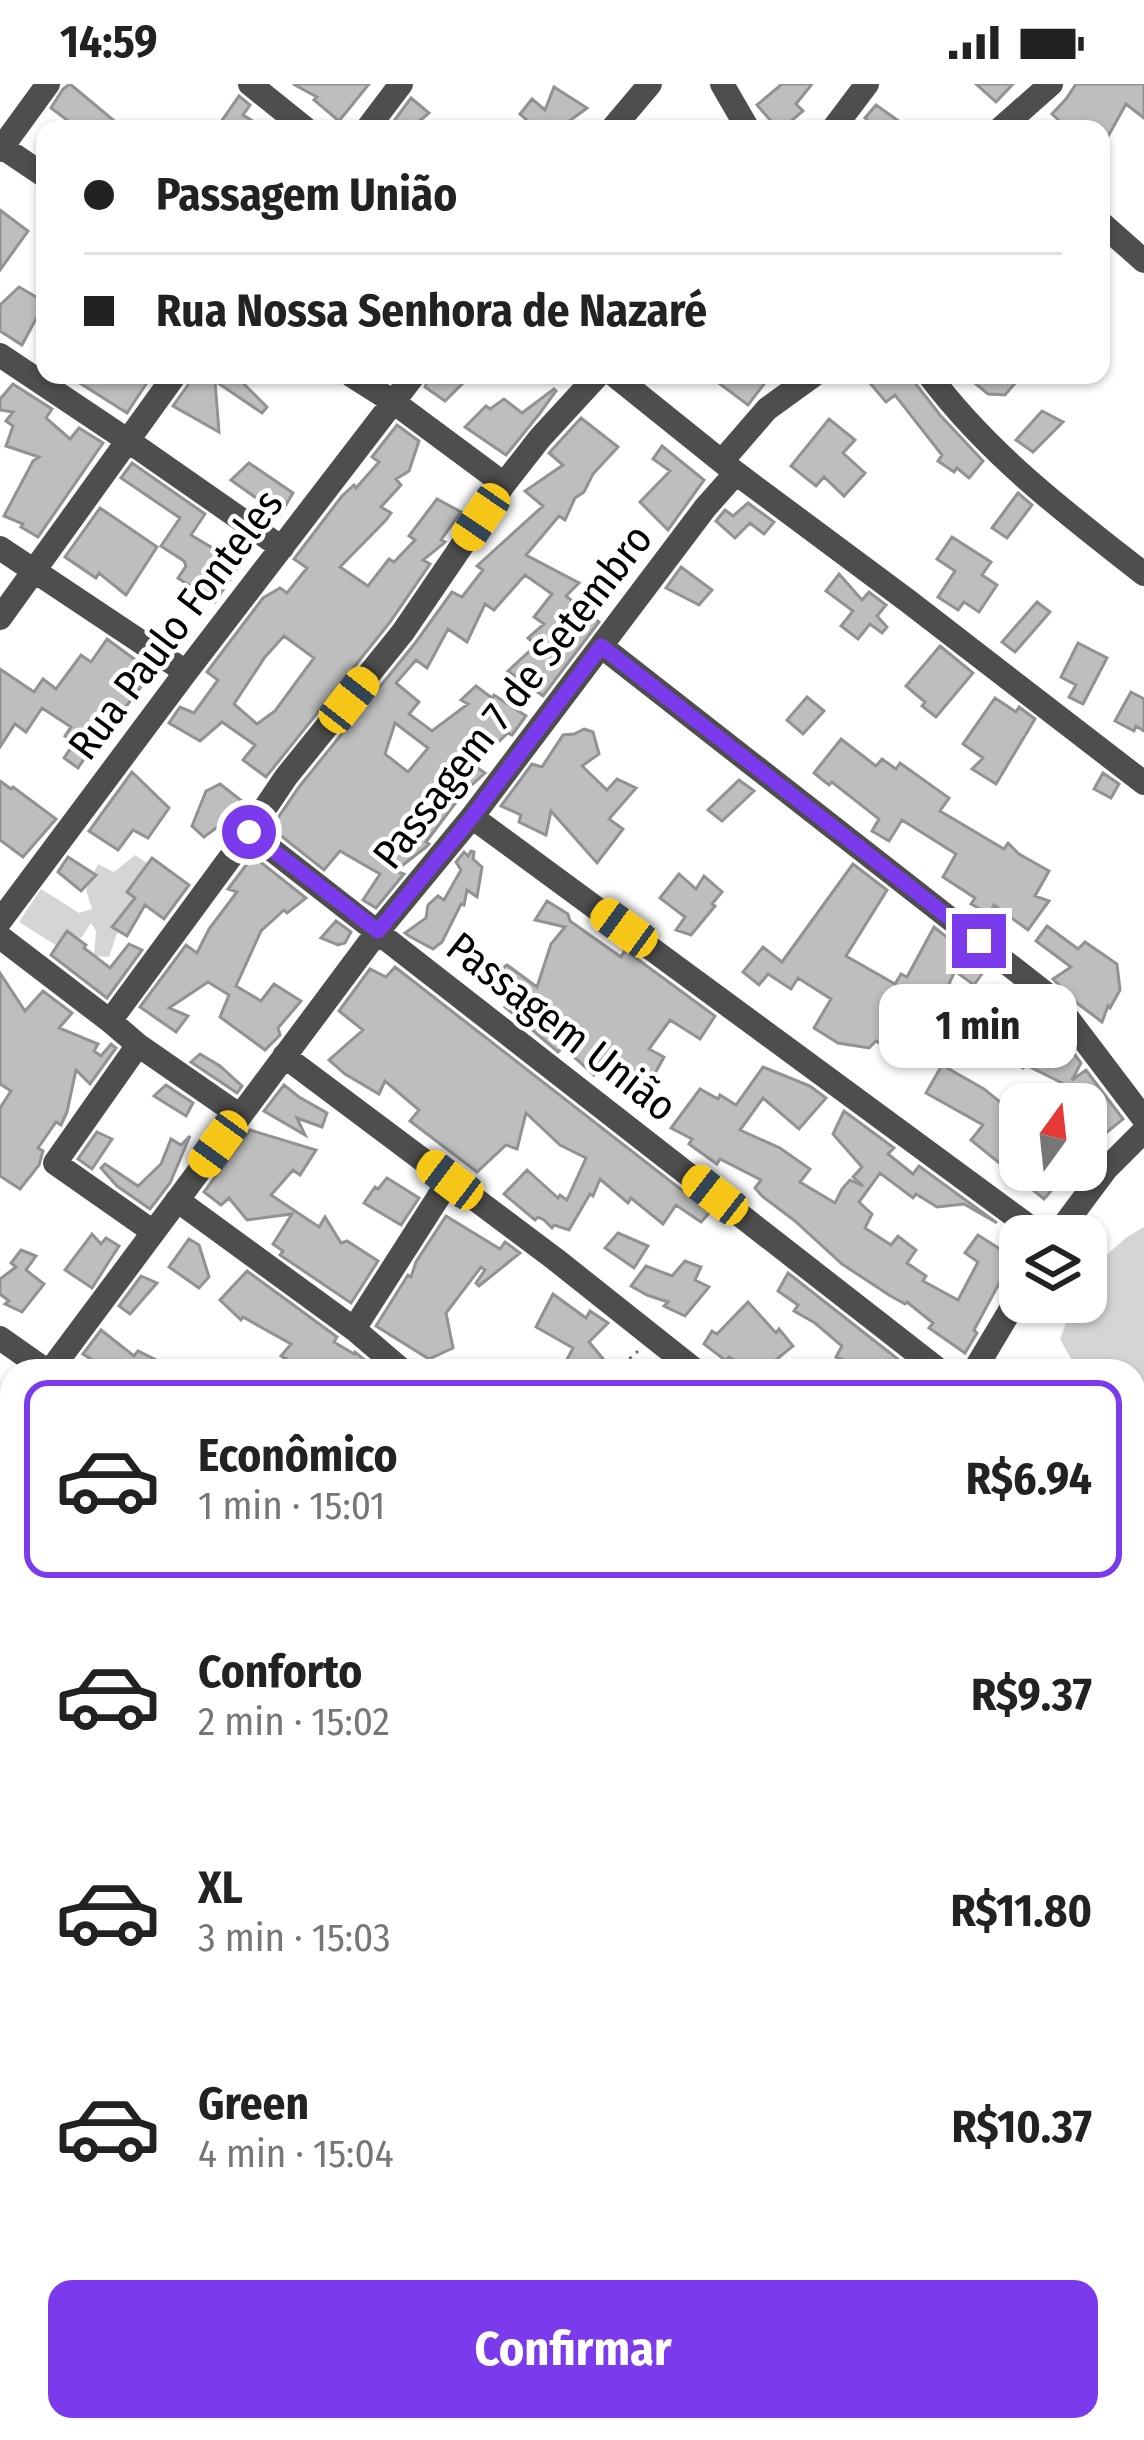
<!DOCTYPE html>
<html lang="pt">
<head>
<meta charset="utf-8">
<style>
  body { margin:0; font-family:"Fira Sans Condensed",sans-serif; background:#f6f6f6; color:#222; height:100vh; display:flex; flex-direction:column; font-size:45px; white-space:nowrap }
  * { box-sizing:border-box; margin:0 }
  p { font-size:39px; color:#767676 }
  .icon { flex:none; width:66px; height:66px; fill:none; stroke:currentColor; stroke-width:2; stroke-linecap:round; stroke-linejoin:round }
  .map { position:relative; flex:1; overflow:hidden }
  .panel { position:absolute; left:0px; top:1275px; width:1146px; height:1083px; display:flex; flex-direction:column; background:#fff; border-radius:36px 36px 0 0; box-shadow:0 3px 9px #0004 }
  .panel>* { flex:none }
  .guide { position:absolute; left:36px; top:36px; width:1074px; height:264px; border-radius:24px; box-shadow:0 3px 9px #0004; display:grid; align-content:center; height:264px; padding:0 48px; background:#fff }
  .needle { width:78px; rotate:15deg }
  .fabs { position:absolute; left:999px; top:999px; display:grid; gap:24px }
  .fabs a { display:grid; place-items:center; width:108px; height:108px; border-radius:24px; background:#fff; box-shadow:0 3px 9px #0004; font-size:60px }
  .end { position:absolute; width:54px; height:54px; margin:-27px; border:15px solid #7c3aed; background:#fff; box-shadow:0 0 0 6px #fff }
  .from { border-radius:50% }
  .bubble { position:absolute; height:84px; border-radius:24px; background:#fff; box-shadow:0 3px 9px #0004; font-size:39px; font-weight:700; line-height:84px; text-align:center }
  .car { position:absolute; width:36px; height:72px; margin:-36px -18px; border-radius:15px; box-shadow:0 0 9px 3px #0007; background:linear-gradient(#f5c518 24%,#345 0 40%,#f5c518 0 76%,#345 0 86%,#f5c518 0) }
  .guide b { display:flex; align-items:center; gap:42px; height:114px; font-size:45px }
  .guide b+b { border-top:3px solid #e0e0e0 }
  .guide i { width:30px; height:30px; background:#222 }
  ul { padding:21px 0 0; list-style:none }
  li { display:flex; align-items:center; gap:36px; height:198px; margin:0 24px 18px; padding:0 24px; border:6px solid transparent; border-radius:24px }
  li div { flex:1 }
  li b { display:block; font-size:45px }
  li em { font-style:normal; font-weight:700 }
  li.current { border-color:#7c3aed }
  li>.icon { width:108px; height:108px; stroke-width:1.5 }
  .button { display:flex; gap:24px; margin-top:auto; padding:24px 48px }
  .button a { flex:1; height:138px; border-radius:24px; background:#7c3aed; color:#fff; font-size:48px; font-weight:700; line-height:138px; text-align:center }
  .status { display:flex; justify-content:space-between; align-items:center; height:84px; padding:0 60px; background:#fff; direction:ltr }
  .status svg { height:33px; fill:currentColor }
  .map>svg:first-child { display:block }
  .green { fill:#d5d5d5 }
  .lines { fill:none; stroke-linecap:round; stroke-linejoin:round }
  .stream { stroke:#9c9c9c; stroke-width:6 }
  .building { fill:#bebebe; stroke:#929292; stroke-width:3; fill-rule:evenodd }
  .major-casing { stroke:#dbdbdb; stroke-width:34 }
  .path { stroke:#707070; stroke-width:3; stroke-dasharray:3 6; stroke-linecap:butt }
  .minor { stroke:#4e4e4e; stroke-width:24 }
  .major { stroke:#000; stroke-width:30 }
  .route { stroke:#7c3aed; stroke-width:15 }
  .labels { text-anchor:middle; stroke-width:9; stroke-linejoin:round; paint-order:stroke }
  .street-label { font-size:42px; fill:#000; stroke:#fff }
</style>
</head>
<body>
<div class="status"><b>14:59</b><svg viewBox="0 0 49 12"><path d="M0 12V9h3v3zM5 12V6h3v6zM10 12V3h3v9zM15 12V0h3v12zM26 1h20v11H26zM47 4h2v5h-2z"/></svg></div>
<div class="map">
<svg width="1144" height="2356" viewBox="0 0 1144 2356">
  <rect width="100%" height="100%" fill="#fff"/>
  <path class="green" d="M135,771L148,780L133,797L134,819L116,852L109,873L94,872L96,847L91,839L82,853L57,862L19,838L41,805L79,829L92,825L86,806L98,780L114,788Z
    M1144,1143V1407L1134,1389V1287H1078L1060,1255L1074,1218H1086V1189L1127,1153Z
    M1144,1589V1734L1134,1737V1590Z"/>
  <g class="lines">
    <path class="stream" d="M1134,1676L1144,1665"/>
  </g>
  <path class="building" d="M70,0L124,45H79L51,24L63,5Z
    M293,0H369L339,37L314,16L317,13Z
    M782,0H812L796,20L803,27L791,37L796,45H778L757,21Z
    M976,0H1013L996,18Z
    M1076,0H1144V34L1126,20L1106,56L1101,52V45L1066,43L1052,30L1066,15Z
    M554,3L587,24L564,41L568,45H537L520,30L532,15L545,26Z
    M239,12L250,21L243,31L266,45H216Z
    M411,14L429,29L410,45H388Z
    M876,21L910,45H876L865,34Z
    M0,126L28,147L0,186Z
    M19,203L45,218L22,261L0,247V221Z
    M67,291H152L127,329Z
    M191,291H235L267,323L262,329L215,297L219,348L173,322L188,301Z
    M430,291H471L445,317L425,303Z
    M708,291H771L748,321Z
    M877,291H909L940,331L983,377L969,394L957,384L954,388L938,377L942,371L895,311L886,318L869,298Z
    M965,291H1022L1005,311L988,310Z
    M13,300L52,325L46,334L70,355L79,344L103,359L38,453L21,443L23,440L4,432L33,377L39,373L6,362L13,342L6,337L13,328L0,326V315Z
    M554,305L556,307L540,329L506,371L465,343L486,322L490,325L504,315L522,329Z
    M1042,327L1063,338L1033,368L1016,356Z
    M581,334L618,363L593,390L584,408L575,414L565,436L559,432L526,471L579,499L566,512L599,538L543,612L508,587L536,561L528,554L544,540L534,533L552,510L525,491L494,526L485,520L467,558L448,545L427,584L416,576L396,599L419,618L409,630L432,647L468,620L461,616L476,602L492,614L494,611L526,632L512,651L508,649L473,681L485,689L463,709L426,758L429,760L426,763L395,787L404,790L376,824L363,816L380,790L340,767L324,786L271,744L299,703L416,558L452,508L462,513L483,486L477,482L543,422L525,407L563,381L549,369ZM395,639L428,664L408,688L385,670Z
    M829,335L855,356L843,369L865,389L844,412L824,393L816,402L791,382Z
    M397,341L419,357L409,387L396,395L401,401L381,423L391,429L386,436L340,483L368,502L389,475L394,478L415,456L409,452L437,415L461,428L441,456L445,458L443,460L423,476L430,480L390,538L266,693L243,676L255,661L222,638L200,657L169,639L180,623L194,629L218,596L207,588L263,514L280,504L287,509L307,484L294,475L342,412L354,401L356,404L379,378L372,373ZM284,552L314,574L275,627L257,640L234,620L265,573Z
    M662,362L704,396L668,446L640,418L670,387L653,375Z
    M132,379L205,430L191,451L224,471L220,476L236,486L215,518L178,494L186,482L184,477L161,462L180,434L121,394Z
    M249,379L293,409L280,431L231,396Z
    M1018,409L1032,421L1007,454L992,444Z
    M748,419L774,438L764,450L750,439L735,454L716,437L725,426L733,432Z
    M100,424L157,463L126,511L99,489L96,494L65,473Z
    M952,453L991,478L982,491L997,501L979,528L964,518L958,526L938,513L955,487L937,475Z
    M681,483L712,506L699,521L666,504Z
    M839,490L862,516L869,508L886,521L877,532L887,543L882,549L870,540L858,555L841,542L853,527L826,507Z
    M1037,518L1050,528L1015,568L1002,558Z
    M107,555L152,588L107,648L104,645L78,684L64,674L75,658L65,652L71,643L42,624L26,648L15,640L0,663V585L34,608L43,595L56,605L81,571L91,578Z
    M1078,559L1107,574L1083,620L1069,613L1076,601L1061,593Z
    M940,562L973,589L936,633L922,622L925,618L906,602Z
    M1131,608L1144,615V647L1136,642L1134,647L1115,637Z
    M807,613L824,627L803,650L787,636Z
    M995,614L1016,628L1019,623L1035,635L996,700L972,685L983,674L963,660Z
    M584,645L593,648L599,670L582,682L607,706L617,695L636,704L609,735L623,745L597,779L551,727L546,751L519,738L521,731L501,722L532,680L542,683L563,651L574,650Z
    M841,655L876,682L882,675L896,685L900,679L949,714L940,727L1004,765L1008,759L1019,770L1049,787L1035,812L1049,817L1028,846L994,821L989,830L971,820L975,814L943,793L956,770L902,736L889,757L872,747L879,735L832,698L829,701L814,689Z
    M132,688L169,724L148,754L133,746L118,766L89,747Z
    M1103,689L1119,700L1111,714L1094,705Z
    M739,696L754,707L722,737L708,726Z
    M0,697L11,705L13,703L56,735L23,773L0,756Z
    M220,700L247,721L204,753L192,742L206,707Z
    M471,767L474,768L473,775L482,783L477,813L467,806L464,821L461,820L442,858L433,865L409,852L405,849L426,834L428,821L438,812L444,816L461,786L456,778L464,768L468,772Z
    M253,772L306,814L287,829L284,826L261,847L236,902L261,917L274,900L301,917L278,944L280,951L265,966L220,933L229,911L208,898L169,924L188,932L176,948L140,923L186,861L197,869L209,845L237,808L228,805Z
    M68,773L96,791L81,807L58,788Z
    M152,774L189,801L164,835L145,821L127,852L112,843L135,814L127,808Z
    M853,780L887,806L846,872L895,900L901,890L907,893L934,843L986,884L974,901L955,887L942,915L921,902L908,927L905,925L881,960L876,957L869,964L838,959L814,944L831,915L798,894L791,905L768,890L759,901L743,888L763,863L782,878Z
    M679,790L696,805L704,792L722,808L712,820L715,822L691,851L676,846L685,833L660,814Z
    M547,817L568,830L570,837L621,873L625,866L715,932L700,955L670,936L649,965L664,973L642,1013L619,994L617,999L598,986L594,991L563,963L558,968L505,923L514,913L485,896L507,881L537,903L551,860L565,843L535,836Z
    M336,837L351,848L345,859L338,861L321,854Z
    M1047,842L1078,865L1085,858L1117,880L1120,906L1110,924L1108,922L1102,938L1077,919L1053,895L1071,883L1036,857Z
    M67,847L86,861L84,864L110,884L129,860L142,866L107,914L51,871Z
    M395,883L710,1128L701,1138L676,1121L663,1140L631,1114L628,1119L600,1095L593,1112L590,1110L569,1146L554,1141L552,1144L544,1136L538,1133L535,1136L504,1110L527,1086L558,1114L560,1111L567,1116L586,1074L560,1061L526,1029L517,1065L506,1061L477,1088L410,1037L419,1026L385,997L379,1010L345,990L329,976L363,946L339,927L370,885L386,893Z
    M0,889L25,927L43,907L72,929L59,944L98,960L94,967L101,972L111,960L116,964L90,1000L76,986L67,1028L61,1041L56,1038L38,1064L43,1067L39,1081L20,1105L0,1092V1024L11,1007L0,1000Z
    M990,913L1023,937L1028,931L1058,955L1061,952L1081,979L1072,996L1086,986L1123,1035L1086,1065V1020H1070L1078,1007L1026,981L1023,984L998,963L995,967L979,957L976,962L962,951Z
    M200,970L220,982L242,1002L237,1009L191,978Z
    M942,981L984,1005L1020,1034V1086H1069L1044,1115L971,1056L983,1041L926,1009Z
    M763,983L810,1002L826,1014L799,1045L763,1014L740,1046L780,1064L810,1085L800,1098L835,1119L842,1105L850,1096L863,1102L853,1093L862,1083L833,1050L844,1027L894,1064L888,1070L913,1090L919,1082L997,1139L964,1120L937,1123L916,1110L913,1114L880,1089L859,1118L872,1130L865,1144L891,1161L898,1152L916,1166L907,1179L926,1192L923,1197L958,1216L978,1178L965,1169L978,1151L1020,1178L1016,1194L1009,1198L1002,1194L974,1246L977,1249L965,1269L929,1244L933,1239L907,1218L905,1220L889,1211L842,1180L795,1137L762,1112L755,1104L761,1096L720,1075L717,1080L689,1060L692,1055L671,1044L700,1005L718,1015L720,1011L736,1021Z
    M166,1001L193,1019L186,1032L154,1012Z
    M284,1001L299,1013L327,1029L322,1043L297,1034L305,1051L264,1027Z
    M250,1046L316,1066L300,1091L293,1086L271,1111L319,1143L325,1133L341,1159L347,1157L378,1177L351,1219L280,1171L283,1167L273,1160L292,1130L247,1136L229,1114L221,1121L204,1108Z
    M97,1048L112,1055L92,1085L78,1075Z
    M190,1052L170,1099L150,1125L117,1102L101,1084L105,1080L138,1102L161,1080L171,1055L181,1061Z
    M387,1094L419,1114L401,1141L364,1119L375,1103L378,1105Z
    M446,1132L500,1165L505,1158L520,1169L479,1202L476,1199L485,1186L481,1183L446,1229L453,1264L429,1275L376,1242L408,1191L411,1193L416,1178Z
    M618,1149L648,1162L634,1184L605,1164Z
    M92,1150L101,1160L106,1154L119,1162L92,1204L65,1186Z
    M189,1155L199,1161L209,1193L199,1204L169,1183Z
    M21,1166L36,1172L26,1186L44,1200L22,1228L5,1220L9,1217L0,1210V1195L16,1183L11,1179Z
    M685,1177L701,1183L695,1196L709,1203L685,1232L664,1222L668,1218L647,1211L631,1202L646,1182L672,1192Z
    M247,1187L337,1253L334,1258L354,1270L355,1268L378,1287H309L281,1272L291,1260L243,1233L241,1236L220,1216Z
    M788,1189L913,1287H870L836,1273L842,1262L815,1239L794,1227L798,1221L778,1207Z
    M141,1192L157,1199L130,1230L119,1222Z
    M553,1210L586,1234L590,1227L608,1239L589,1258L610,1283L609,1285L597,1278L584,1287H561L573,1264L536,1243Z
    M748,1218L776,1249L779,1245L793,1262L762,1287L748,1277L745,1282L729,1273L726,1277L704,1260L712,1247L717,1250Z
    M101,1246L134,1272L138,1267L178,1287H110L83,1270Z"/>
  <g class="lines">
    <g class="major-casing">
      <path id="major" d="M1134,2152L1144,2148
        M1134,2212L1144,2208
        M614,2356L640,2346
        M760,2356L786,2346"/>
    </g>
    <path class="path" d="M616,1287L638,1267"/>
    <path class="minor" d="M250,0L306,45
      M722,0L748,45
      M367,45L401,0
      M612,45L650,0
      M833,45L867,0
      M1000,45L1051,0
      M2,63L45,92
      M0,66L48,0
      M1101,139L1144,177
      M0,271L127,356L282,464
      M351,291L392,317L504,400
      M614,291L736,389L908,517L1144,699
      M929,291C988,370 1067,430 1144,490
      M722,377L767,325L814,291
      M0,464L186,588
      M0,534L175,291
      M601,562L1054,916L1144,1035
      M472,733L1042,1152
      M249,748L940,1287
      M0,837L186,588L414,291
      M0,853L110,937L138,961L239,1031
      M110,937L249,748L286,693L403,548L504,400L540,354L598,291
      M138,961L55,1079L152,1147
      M284,972L555,1175L696,1287
      M177,1116L354,1245L403,1287
      M1056,1152L1106,1085L1144,1047
      M354,1245L450,1095
      M0,1254L47,1287
      M50,1287L378,847L472,733L705,424L736,389
      M974,1287L1020,1210
      M0,1354L12,1338
      M0,1427L12,1435
      M1134,1514L1144,1522
      M0,1621L12,1603
      M0,1695L12,1703
      M1141,1848L1144,1856
      M0,1917L12,1925
      M0,2149L12,2158
      M265,2346L278,2356
      M950,2346L954,2356
      M1113,2346L1117,2356
      M356,2356L364,2346"/>
    <use href="#major" class="major"/>
  </g>
  <g class="lines">
    <path class="route" d="M249,748L378,847L472,733L601,562L979,857"/>
  </g>
  <g class="labels">
    <g class="street-label">
      <text transform="translate(175 540) rotate(-53)" y="15">Rua Paulo Fonteles</text>
      <text transform="translate(512 612) rotate(-52)" y="15">Passagem 7 de Setembro</text>
      <text transform="translate(562 942) rotate(38)" y="15">Passagem União</text>
    </g>
  </g>
</svg>
<div class="fabs">
<a><svg class="needle" viewBox="-14 -14 28 28"><path d="M0-13l5 13h-10z" fill="#e53935"/><path d="M0 13l5-13h-10z" fill="#767676"/></svg></a>
<a><svg class="icon" aria-label="layers" viewBox="0 0 24 24"><path d="M12 4l9 5-9 5-9-5zM3 14l9 5 9-5"/></svg></a>
</div>
<i class="end from" style="left:249px;top:748px"></i>
<i class="end" style="left:979px;top:857px"></i>
<div class="bubble" style="left:879px;top:900px;width:198px">1 min</div>
<i class="car" style="left:481px;top:433px;rotate:214deg"></i>
<i class="car" style="left:349px;top:616px;rotate:38deg"></i>
<i class="car" style="left:624px;top:844px;rotate:306deg"></i>
<i class="car" style="left:218px;top:1060px;rotate:216deg"></i>
<i class="car" style="left:450px;top:1096px;rotate:307deg"></i>
<i class="car" style="left:715px;top:1111px;rotate:308deg"></i>
<div class="guide">
<b><i class="from"></i>Passagem União</b>
<b><i></i>Rua Nossa Senhora de Nazaré</b>
</div>
<section class="panel">
<ul>
<li class="current"><svg class="icon" aria-label="car" viewBox="0 0 24 24"><path d="M5 17H2v-5l4-1 3-4h7l3 4 3 1v5h-3M9 17h6M6 11h13"/><circle cx="7" cy="17" r="2"/><circle cx="17" cy="17" r="2"/></svg><div><b>Econômico</b><p>1 min · 15:01</p></div><em>R$6.94</em></li>
<li><svg class="icon" aria-label="car" viewBox="0 0 24 24"><path d="M5 17H2v-5l4-1 3-4h7l3 4 3 1v5h-3M9 17h6M6 11h13"/><circle cx="7" cy="17" r="2"/><circle cx="17" cy="17" r="2"/></svg><div><b>Conforto</b><p>2 min · 15:02</p></div><em>R$9.37</em></li>
<li><svg class="icon" aria-label="car" viewBox="0 0 24 24"><path d="M5 17H2v-5l4-1 3-4h7l3 4 3 1v5h-3M9 17h6M6 11h13"/><circle cx="7" cy="17" r="2"/><circle cx="17" cy="17" r="2"/></svg><div><b>XL</b><p>3 min · 15:03</p></div><em>R$11.80</em></li>
<li><svg class="icon" aria-label="car" viewBox="0 0 24 24"><path d="M5 17H2v-5l4-1 3-4h7l3 4 3 1v5h-3M9 17h6M6 11h13"/><circle cx="7" cy="17" r="2"/><circle cx="17" cy="17" r="2"/></svg><div><b>Green</b><p>4 min · 15:04</p></div><em>R$10.37</em></li>
</ul>
<div class="button"><a>Confirmar</a></div>
</section>
</div>
</body>
</html>
